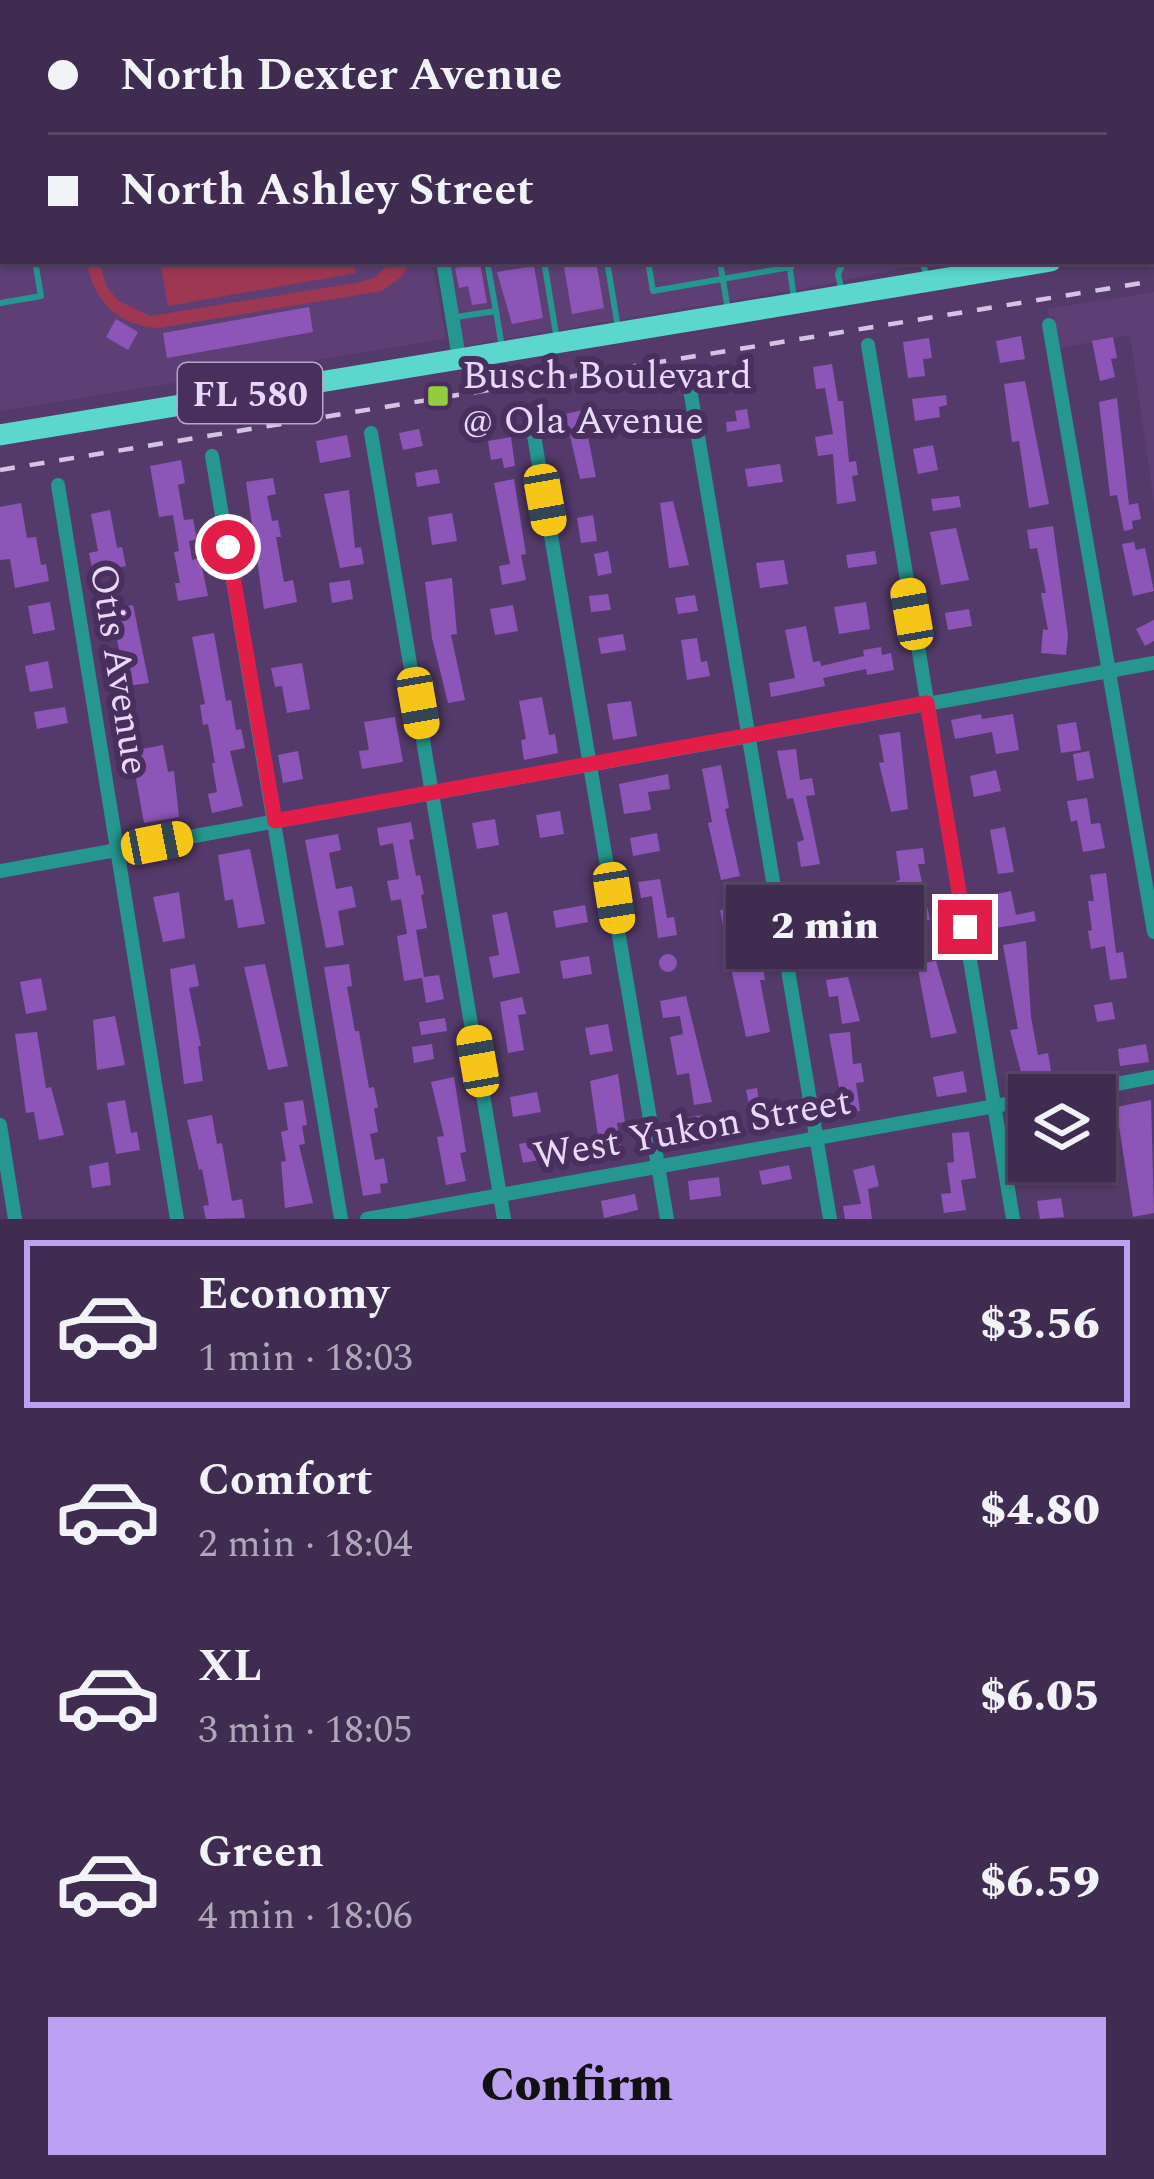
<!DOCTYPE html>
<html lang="en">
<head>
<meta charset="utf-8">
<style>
  body { margin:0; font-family:Spectral,serif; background:#463457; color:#f1f3f6; height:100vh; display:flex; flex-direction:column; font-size:45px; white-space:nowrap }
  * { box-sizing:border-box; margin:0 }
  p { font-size:39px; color:#ada7b7 }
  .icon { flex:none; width:66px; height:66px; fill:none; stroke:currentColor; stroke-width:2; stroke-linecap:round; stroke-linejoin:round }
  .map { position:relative; height:1219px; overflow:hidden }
  .details { display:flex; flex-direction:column; background:#3f2c50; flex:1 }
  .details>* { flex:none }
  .top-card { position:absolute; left:0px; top:0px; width:1155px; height:264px; box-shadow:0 3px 9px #0004,0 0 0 3px #584867; display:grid; align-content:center; height:264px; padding:0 48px; background:#3f2c50 }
  .buttons { position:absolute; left:1008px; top:1074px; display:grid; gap:24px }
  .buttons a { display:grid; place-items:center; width:108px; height:108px; border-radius:0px; background:#3f2c50; box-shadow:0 3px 9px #0004,0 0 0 3px #584867; font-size:60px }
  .end { position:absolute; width:54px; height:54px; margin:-27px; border:15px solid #e11d48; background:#fff; box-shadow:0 0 0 6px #fff }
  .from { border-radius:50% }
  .bubble { position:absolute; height:84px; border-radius:0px; background:#3f2c50; box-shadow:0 3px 9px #0004,0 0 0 3px #584867; font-size:39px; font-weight:800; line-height:84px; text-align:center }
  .car { position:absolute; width:36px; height:72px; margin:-36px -18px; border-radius:15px; box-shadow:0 0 9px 3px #0007; background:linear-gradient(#f5c518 24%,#345 0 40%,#f5c518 0 76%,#345 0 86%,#f5c518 0) }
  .top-card b { display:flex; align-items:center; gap:42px; height:114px; font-size:45px }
  .top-card b+b { border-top:3px solid #584867 }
  .top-card i { width:30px; height:30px; background:#f1f3f6 }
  ul { padding:21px 0 0; list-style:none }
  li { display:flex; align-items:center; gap:36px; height:168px; margin:0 24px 18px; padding:0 24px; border:6px solid transparent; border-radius:0px }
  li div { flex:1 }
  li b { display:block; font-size:45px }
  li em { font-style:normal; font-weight:800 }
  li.on { border-color:#bca0f2 }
  li>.icon { width:108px; height:108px; stroke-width:1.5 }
  .button { display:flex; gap:24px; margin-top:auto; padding:24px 48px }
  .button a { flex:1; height:138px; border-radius:0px; background:#bca0f2; color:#111; font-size:48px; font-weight:800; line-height:138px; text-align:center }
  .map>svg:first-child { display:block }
  .built { fill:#5d3f76 }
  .green { fill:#9e3751 }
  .building { fill:#8e55b9 }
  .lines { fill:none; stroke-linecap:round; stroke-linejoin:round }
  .lane { stroke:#259790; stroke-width:6 }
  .street { stroke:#259790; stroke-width:14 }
  .primary { stroke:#5bd7cd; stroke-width:21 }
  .rail { stroke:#d4c4e3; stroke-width:4.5; stroke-dasharray:15 15; stroke-linecap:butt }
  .route { stroke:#e11d48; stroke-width:15 }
  .poi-dot { fill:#95cc3b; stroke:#492f5e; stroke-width:4.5 }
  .labels { text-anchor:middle; stroke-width:12; stroke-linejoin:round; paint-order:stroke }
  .shield { fill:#492f5e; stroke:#b8a6c8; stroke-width:3 }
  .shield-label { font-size:36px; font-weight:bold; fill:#e8d9f6 }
  .poi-label { font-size:39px; fill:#e8d9f6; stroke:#492f5e; text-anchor:start }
  .street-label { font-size:39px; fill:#e8d9f6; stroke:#492f5e }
</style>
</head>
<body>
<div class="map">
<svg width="1154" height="1219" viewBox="0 0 1154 1219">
  <rect width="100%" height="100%" fill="#543a6a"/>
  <path class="built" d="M0,0H385V3H3V261H432L446,339L0,411Z
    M450,261H935L814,287L464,346Z
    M1154,292V502L1130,335L1060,348L1054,317H1049L1047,309Z"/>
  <path class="green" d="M87,261H99L106,285L117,300L150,316L356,283L374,278L393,261H412L400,278L382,291L159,328C119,326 92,301 87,261Z
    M160,261H353L356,273L168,306Z"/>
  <path class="building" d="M563,261H596L604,308L572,314Z
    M480,263L487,303L472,305L468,286L459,288L455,268Z
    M534,266L543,318L512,324L497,272Z
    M309,307L313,332L167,358L163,333Z
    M116,319L138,332L128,350L106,337Z
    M1021,336L1025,359L1000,363L996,341Z
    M1113,337L1117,358L1111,359L1115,377L1100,381L1092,341Z
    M929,338L932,358L923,359L925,376L908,378L903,342Z
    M832,364L838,401H843L849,462L856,461L858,475L852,476L856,501L837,504L833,454L818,456L815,437L833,434L825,388L816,389L813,367Z
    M1025,381L1049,504L1029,508L1019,441L1012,442L1004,384Z
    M946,395L947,405L939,407L940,417L915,421L912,399Z
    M1117,398L1129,505L1138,503L1141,519L1132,521L1133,529L1124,531L1117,495L1110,496L1099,402Z
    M747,409L750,428L727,432L726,422L737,421L735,411Z
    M583,410L585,421L593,419L595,430L587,432L596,477L580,479L565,414Z
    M419,429L423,446L403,450L399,433Z
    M347,435L351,457L320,463L316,441Z
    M511,437L515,466L504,468L502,458L491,460L488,441Z
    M933,445L938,470L918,474L913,449Z
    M181,460L185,483L178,485L184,520L193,519L197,539L189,541L192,560L200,558L208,596L178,601L175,583H180L174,552L179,551L173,515L159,517L150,466Z
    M780,464L783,482L748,487L745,469Z
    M437,469L440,483L417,487L415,473Z
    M273,478L276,494L267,496L272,521L278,520L281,537H276L284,582L293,580L297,602L264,609L246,482Z
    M514,479L526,554L521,555L526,580L502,585L499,566L510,564L494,483Z
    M349,490L355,548L361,547L364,564L340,568L324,494Z
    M959,496L961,507L933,511L931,499Z
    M673,501L689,565L669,568L660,503Z
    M21,503L27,538L36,537L41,565L46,564L49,581L15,588L10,559L0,560V507Z
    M110,510L117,548L122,547L126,566L93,572L89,553L98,551L91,514Z
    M452,513L457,541L432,545L428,517Z
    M593,515L597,541L581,543L577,518Z
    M1053,526L1068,635L1066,655L1041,653L1043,629L1048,630L1041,593H1046L1037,548L1030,549L1027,530Z
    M956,528L969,580L941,585L930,532Z
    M1134,542L1136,550L1145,548L1154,591L1133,596L1122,544Z
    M608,551L612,573L598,576L594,554Z
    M875,551L877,564L848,568L846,555Z
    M784,560L788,584L760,588L756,563Z
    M452,578L457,634L451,635L465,700L448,703L432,638L425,582Z
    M350,580L353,599L332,603L329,583Z
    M608,594L611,610L591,612L589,596Z
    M695,595L698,611L678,614L675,598Z
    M50,602L55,630L33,634L28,606Z
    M866,602L870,629L839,634L834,607Z
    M133,605L149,683L120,687L117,667H122L115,628L109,629L105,610Z
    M513,605L518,631L495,635L490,609Z
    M969,609L972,626L948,630L945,613Z
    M1154,620V641L1145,646L1136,629Z
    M806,626L813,662L820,661L821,666L864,656L863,650L881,647L882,655L891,653L894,670L867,675L866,669L823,678L825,686L771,697L769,683L795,678L785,630Z
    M214,633L226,701L231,700L236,730L241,729L245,748L230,751L243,806L212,813L208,794L217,792L212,763H215L208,724L203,725L200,705L205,704L192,637Z
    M623,634L626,650L601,654L598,638Z
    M697,638L701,662L707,661L710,676L687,680L681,640Z
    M48,661L53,688L30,692L25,666Z
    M302,663L310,709L287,713L282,686L275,687L271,668Z
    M542,697L549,735L555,734L558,753L524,760L521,740L526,739L519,701Z
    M631,701L637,736L613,740L607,704Z
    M65,707L68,723L37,729L34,712Z
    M981,714L982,719L1013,714L1019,750L996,754L992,732L955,739L951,720Z
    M395,717L403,762L362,769L359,751L369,750L364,722Z
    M1076,722L1081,750L1061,753L1057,725Z
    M900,732L908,809L891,812L879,763L884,762L879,735Z
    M163,745L168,772L174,771L179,817L144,823L131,751Z
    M796,749L800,780L812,778L815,795L806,796L820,864L801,867L797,842L804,840L793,798L787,799L777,751Z
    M298,751L303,779L283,783L278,755Z
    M1089,751L1094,778L1077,781L1073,754Z
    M721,765L729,808L725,809L740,876L721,880L708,823L712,822L702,769Z
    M996,770L1001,791L974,797L970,776Z
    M668,774L670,789L648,792L651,810L624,814L619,784Z
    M1087,798L1091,824L1100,823L1105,848L1083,852L1077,820L1071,822L1067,801Z
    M560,811L564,834L540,838L536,815Z
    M495,819L499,845L477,849L472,823Z
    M411,822L414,839L409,840L416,876L420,875L424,894L421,895L427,928L416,930L424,977L439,975L444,999L426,1003L422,978L404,981L397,936L407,934L401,899L391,901L387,881L399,879L393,843L380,846L377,828Z
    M1005,827L1014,872L998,874L990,830Z
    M657,833L660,851L633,856L630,838Z
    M338,834L341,850L329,853L336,889L352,886L356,907L338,911L344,945L326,948L305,840Z
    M923,848L925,864H918L930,920L905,924L896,881L900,880L896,851Z
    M250,849L265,924L238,928L233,899L225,901L218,855Z
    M1106,873L1116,953L1123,952L1127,978L1110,980L1105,946L1091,949L1088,931L1092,930L1088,901H1094L1090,875Z
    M660,879L667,918L674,917L677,935L658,938L652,896L641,898L638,882Z
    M1011,891L1016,915L1034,911L1036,921L996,928L992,895Z
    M179,892L185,938L163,942L153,897Z
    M585,905L588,922L556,928L553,911Z
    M740,907L745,932L725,935L720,910Z
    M507,912L520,973L493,978L489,957L499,955L492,915Z
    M842,914L846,939L829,942L828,934L819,935L817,918Z
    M1026,941L1031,1017L1038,1055L1048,1053L1051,1071L1022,1076L1010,1030L1018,1029L1003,945Z
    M659 963a9 9 0 1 1 18 0a9 9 0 1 1-18 0Z
    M589,956L592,974L563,979L560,961Z
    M762,959L765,980H760L770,1032L746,1037L730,963Z
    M936,961L957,1033L931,1038L917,964Z
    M195,964L199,986L189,988L201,1046H198L203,1081L184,1084L170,969Z
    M265,964L288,1066L268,1070L244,967Z
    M349,964L352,986L347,987L355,1031H359L369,1088L374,1087L378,1108H374L378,1132L370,1134L375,1160L384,1158L388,1183L380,1184L381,1193L363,1196L324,967Z
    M848,977L860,1021L842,1024L838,996L829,997L826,980Z
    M41,978L47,1010L26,1014L20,982Z
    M686,996L712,1102L694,1105L689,1073L677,1075L670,1037L683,1034L680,1016L663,1018L660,1001Z
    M522,997L526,1014L518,1015L524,1050L508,1053L500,1002Z
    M1112,1002L1115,1019L1097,1022L1094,1005Z
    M115,1016L125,1065L97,1070L93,1020Z
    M445,1018L447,1031L421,1035L419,1022Z
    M608,1024L613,1051L590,1055L585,1028Z
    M37,1032L46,1088L51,1087L64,1135L39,1140L34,1112L26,1113L15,1034Z
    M850,1032L853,1064L861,1063L864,1082L856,1083L860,1111L833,1115L831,1100L841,1098L829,1034Z
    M432,1044L434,1059L414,1063L412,1047Z
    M1146,1044L1149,1062L1120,1066L1118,1049Z
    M963,1071L967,1092L937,1097L933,1077Z
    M618,1074L625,1122L617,1123L621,1149L595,1154L592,1137L598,1136L590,1081Z
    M454,1077L466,1152L460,1153L466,1181L446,1185L437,1137L444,1136L431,1082Z
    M757,1088L760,1109L781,1105L785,1123L754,1129L746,1090Z
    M537,1092L541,1112L513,1117L510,1097Z
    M125,1100L131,1133L137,1132L140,1150L116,1154L107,1103Z
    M303,1100L307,1125L302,1126L305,1144L299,1145L313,1203L285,1208L281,1162L286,1161L281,1132L288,1130L284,1103Z
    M1151,1100L1154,1213L1133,1217L1116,1107Z
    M212,1115L217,1144L222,1143L232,1201L242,1199L245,1218L206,1219L203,1206L209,1205L202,1169L199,1170L187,1120Z
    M703,1115L706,1133L682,1137L678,1119Z
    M969,1132L976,1178L961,1180L966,1210L944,1213L941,1194L951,1193L947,1163L954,1162L952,1133Z
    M550,1138L554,1157L523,1163L519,1144Z
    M108,1162L111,1185L92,1188L89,1166Z
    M789,1165L792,1179L762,1185L759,1171Z
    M874,1165L879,1186L868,1189L872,1219H845L843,1206L861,1204L853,1170Z
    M719,1177L721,1196L690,1200L688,1181Z
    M635,1194L638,1210L604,1218L601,1201Z
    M1061,1198L1064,1217L1040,1219L1037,1201Z"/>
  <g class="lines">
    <path class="lane" d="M1007,0L1008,3
      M1081,3L1099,0
      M1152,114H1154
      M0,222L3,221
      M487,261L496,311
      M544,261L557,340
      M607,261L618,328
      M648,261L653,291L791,267
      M720,261L728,311
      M923,261L925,271
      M842,292L838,274L844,261
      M794,299L790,269L795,261
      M0,303L41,296L35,261
      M456,317L496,311L502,348"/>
    <path class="street" d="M398,0L399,3
      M487,0V3
      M650,0L651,3
      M812,0V3
      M976,0V3
      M1152,26L1154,25
      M443,261L459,358
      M1049,325L1154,932
      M868,345L1013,1219
      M689,383L830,1219
      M530,412L667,1219
      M371,433L504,1219
      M212,456L341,1219
      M58,485L177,1219
      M0,871L1154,663
      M1058,1095L1154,1077
      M0,1125L15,1219
      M367,1219L1029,1100"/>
    <path class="primary" d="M1152,223L1154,222
      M1152,244H1154
      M0,435L1051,261"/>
    <path class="rail" d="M0,470L1154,281"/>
  </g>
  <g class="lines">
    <path class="route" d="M228,547L275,821L927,703L965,927"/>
  </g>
  <rect class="poi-dot" x="426" y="384" width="24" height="24" rx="6"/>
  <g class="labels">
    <rect class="shield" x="178" y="363" width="144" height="60" rx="9"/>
    <g class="shield-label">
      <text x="250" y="406">FL 580</text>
    </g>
    <g class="poi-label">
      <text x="462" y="388">Busch Boulevard<tspan x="462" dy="45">@ Ola Avenue</tspan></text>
    </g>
    <g class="street-label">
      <text transform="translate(121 669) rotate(81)" y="14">Otis Avenue</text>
      <text transform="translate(692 1127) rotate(-10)" y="14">West Yukon Street</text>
    </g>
  </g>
</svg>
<div class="buttons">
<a><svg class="icon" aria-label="layers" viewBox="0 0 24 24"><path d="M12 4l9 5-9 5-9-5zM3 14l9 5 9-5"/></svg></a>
</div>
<i class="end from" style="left:228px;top:547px"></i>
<i class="end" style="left:965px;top:927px"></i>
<div class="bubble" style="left:726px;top:885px;width:198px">2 min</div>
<i class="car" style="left:545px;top:500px;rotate:170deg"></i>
<i class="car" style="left:912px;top:614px;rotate:350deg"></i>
<i class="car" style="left:418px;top:703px;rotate:170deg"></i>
<i class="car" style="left:157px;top:843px;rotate:79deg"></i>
<i class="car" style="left:614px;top:898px;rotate:171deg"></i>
<i class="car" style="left:478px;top:1061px;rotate:350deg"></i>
<div class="top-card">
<b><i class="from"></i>North Dexter Avenue</b>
<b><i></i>North Ashley Street</b>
</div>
</div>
<section class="details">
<ul>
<li class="on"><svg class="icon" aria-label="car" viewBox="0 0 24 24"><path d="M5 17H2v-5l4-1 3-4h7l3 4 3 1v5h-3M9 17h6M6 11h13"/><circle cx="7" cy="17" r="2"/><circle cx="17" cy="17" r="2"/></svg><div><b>Economy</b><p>1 min · 18:03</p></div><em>$3.56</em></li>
<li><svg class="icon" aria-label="car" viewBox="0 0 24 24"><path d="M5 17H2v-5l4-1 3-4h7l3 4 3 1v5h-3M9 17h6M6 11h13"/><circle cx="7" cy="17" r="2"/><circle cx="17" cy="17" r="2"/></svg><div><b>Comfort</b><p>2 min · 18:04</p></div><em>$4.80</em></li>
<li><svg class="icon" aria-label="car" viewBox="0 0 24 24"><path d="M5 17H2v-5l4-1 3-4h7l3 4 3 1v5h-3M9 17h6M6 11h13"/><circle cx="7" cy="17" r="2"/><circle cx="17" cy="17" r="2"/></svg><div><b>XL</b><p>3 min · 18:05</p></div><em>$6.05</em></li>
<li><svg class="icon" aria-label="car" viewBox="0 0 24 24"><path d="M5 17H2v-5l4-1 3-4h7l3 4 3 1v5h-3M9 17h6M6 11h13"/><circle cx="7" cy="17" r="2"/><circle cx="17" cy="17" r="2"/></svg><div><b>Green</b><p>4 min · 18:06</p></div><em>$6.59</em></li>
</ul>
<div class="button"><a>Confirm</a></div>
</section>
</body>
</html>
